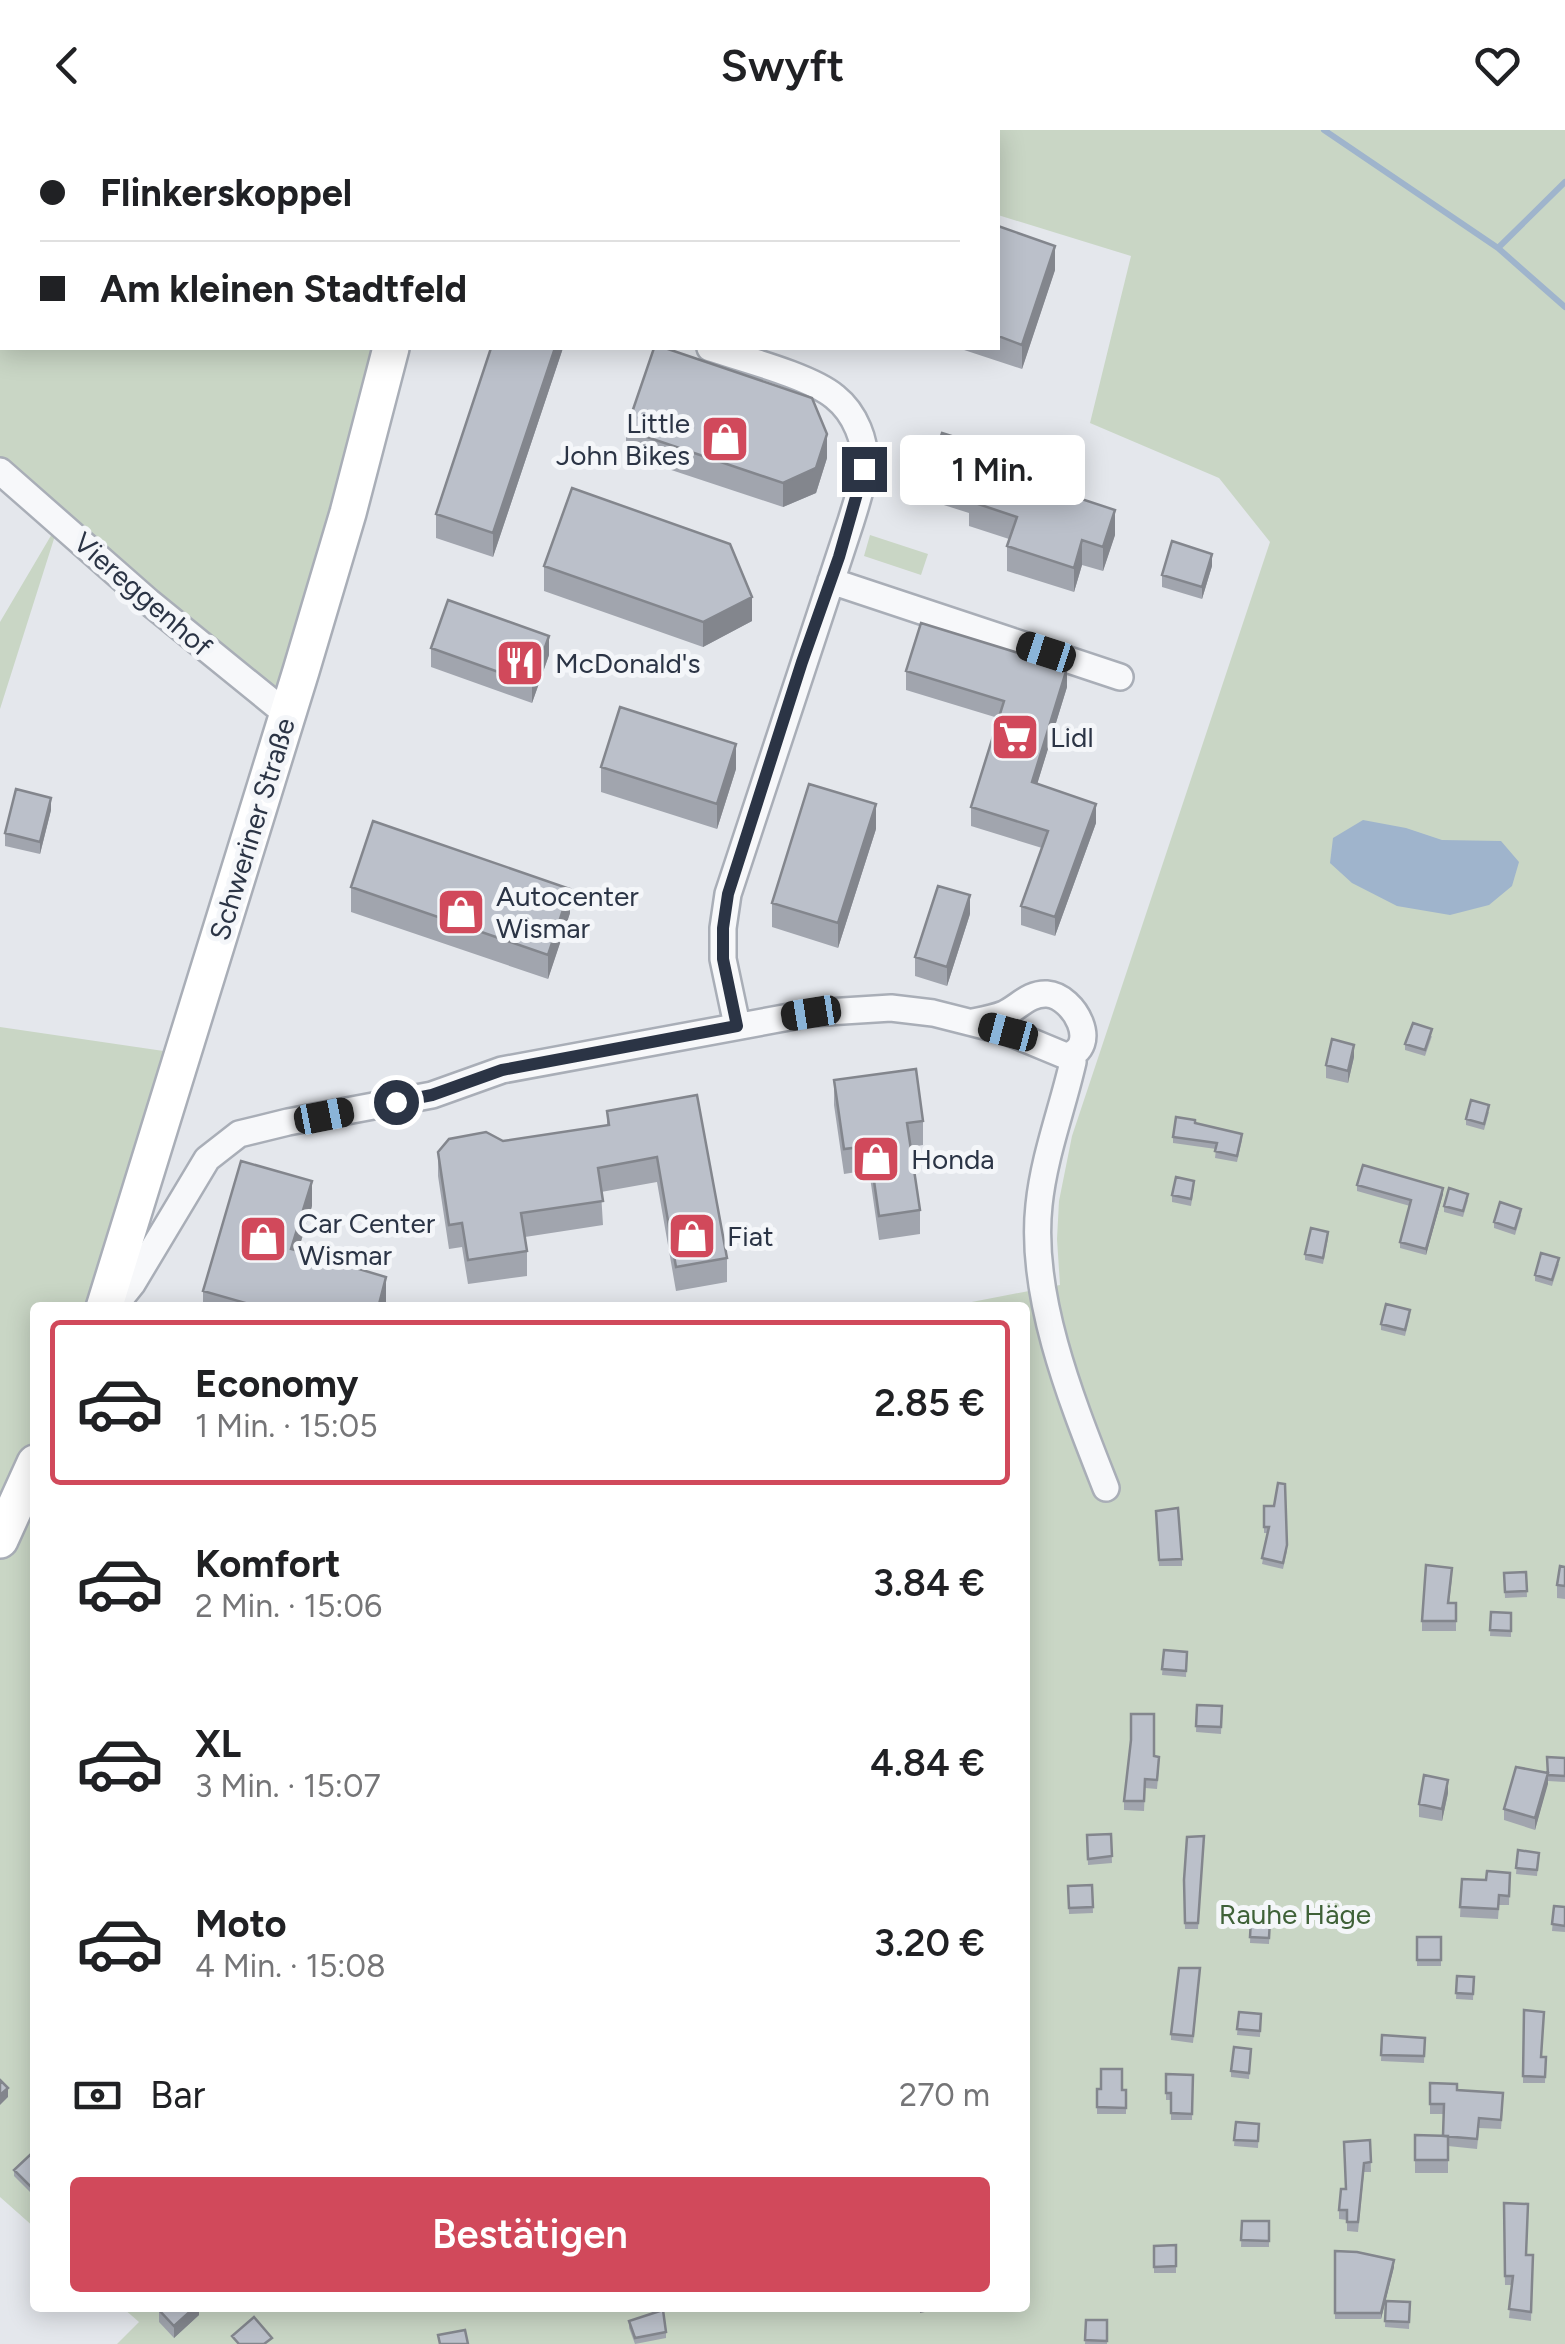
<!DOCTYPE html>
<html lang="de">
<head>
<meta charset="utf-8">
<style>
  body { margin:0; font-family:Figtree,sans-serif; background:#f6f6f6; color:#202124; height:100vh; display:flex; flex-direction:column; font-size:38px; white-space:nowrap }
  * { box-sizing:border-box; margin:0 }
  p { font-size:32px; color:#757577 }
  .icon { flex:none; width:55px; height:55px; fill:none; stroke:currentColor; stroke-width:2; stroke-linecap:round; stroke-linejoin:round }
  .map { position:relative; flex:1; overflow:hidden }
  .panel { position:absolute; left:30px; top:1172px; width:1000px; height:1010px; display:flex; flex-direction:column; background:#fff; border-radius:10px; box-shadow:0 5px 25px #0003 }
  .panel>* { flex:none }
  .guide { position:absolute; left:0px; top:0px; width:1000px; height:220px; box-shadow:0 5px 25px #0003; display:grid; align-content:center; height:220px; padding:0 40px; background:#fff }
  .end { position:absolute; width:45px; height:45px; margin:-22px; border:12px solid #2b3445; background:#fff; box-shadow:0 0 0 5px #fff }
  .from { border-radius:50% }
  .bubble { position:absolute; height:70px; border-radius:10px; background:#fff; box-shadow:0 5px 25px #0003; font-size:32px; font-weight:600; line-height:70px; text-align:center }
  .car { position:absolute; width:30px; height:60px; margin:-30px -15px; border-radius:12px; box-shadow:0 0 8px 2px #0007; background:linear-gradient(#222 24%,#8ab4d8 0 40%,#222 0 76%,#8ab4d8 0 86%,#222 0) }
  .guide b { display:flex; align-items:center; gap:35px; height:95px; font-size:38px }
  .guide b+b { border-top:2px solid #e0e0e0 }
  .guide i { width:25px; height:25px; background:#202124 }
  ul { padding:18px 0 0; list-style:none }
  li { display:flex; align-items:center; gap:30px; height:165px; margin:0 20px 15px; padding:0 20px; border:5px solid transparent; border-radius:10px }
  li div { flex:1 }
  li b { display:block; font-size:38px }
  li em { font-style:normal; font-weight:600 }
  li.current { border-color:#d1495b }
  li>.icon { width:90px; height:90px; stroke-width:1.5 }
  .pay { display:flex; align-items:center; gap:25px; height:110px; padding:0 40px; font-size:38px }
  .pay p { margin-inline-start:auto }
  .cta { display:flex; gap:20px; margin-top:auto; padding:20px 40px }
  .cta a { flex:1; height:115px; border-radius:10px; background:#d1495b; color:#fff; font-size:40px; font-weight:600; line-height:115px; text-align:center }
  header { display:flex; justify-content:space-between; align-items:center; height:130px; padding:0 40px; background:#fff; font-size:45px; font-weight:600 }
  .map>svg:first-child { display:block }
  .green { fill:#c9d6c5 }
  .water { fill:#9fb4cc }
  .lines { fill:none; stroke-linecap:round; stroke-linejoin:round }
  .stream { stroke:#9fb4cc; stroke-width:6 }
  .minor-casing { stroke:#a9aeb7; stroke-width:30 }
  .secondary-casing { stroke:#a9aeb7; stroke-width:40 }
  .minor { stroke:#f7f8fa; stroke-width:25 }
  .secondary { stroke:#fff; stroke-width:35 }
  .wall { fill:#a1a5ae }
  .shaded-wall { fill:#83868d }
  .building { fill:#bbc0ca; stroke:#83868d; stroke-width:2.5 }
  .route { stroke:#2b3445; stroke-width:12 }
  .labels { text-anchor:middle; stroke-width:10; stroke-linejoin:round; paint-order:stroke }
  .poi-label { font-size:28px; fill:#2b3445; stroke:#f4f6f9; text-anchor:start }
  .street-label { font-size:28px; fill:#2b3445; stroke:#f4f6f9 }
  .park-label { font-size:28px; fill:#3f6138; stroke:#f4f6f9 }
</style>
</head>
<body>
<header><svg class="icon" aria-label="back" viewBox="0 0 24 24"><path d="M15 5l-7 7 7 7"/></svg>Swyft<svg class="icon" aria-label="heart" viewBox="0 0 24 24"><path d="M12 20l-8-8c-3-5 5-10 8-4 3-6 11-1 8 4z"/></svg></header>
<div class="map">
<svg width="1565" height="2214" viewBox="0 0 1565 2214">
  <rect width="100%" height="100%" fill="#e4e7ec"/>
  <path class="green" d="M12,0H462L461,2H12Z
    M824,0H1565V2214H117L139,2192L123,2178H1025V1178L946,1177L1060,1155L1057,1109L1059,1071L1072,1006L1270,412L1219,348L1090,293L1131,126L998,85V2H826Z
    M2,8V218H394L282,578L59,393L0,579V492L59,392L0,341V9Z
    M870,405L928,424L921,445L864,426Z
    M0,897L184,924L104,1177L35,1178V2098L0,2067Z"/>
  <path class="water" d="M1363,690L1406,698L1442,710L1501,711L1519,732L1512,756L1489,775L1450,785L1397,776L1352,753L1330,733L1333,708Z"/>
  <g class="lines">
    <path class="stream" d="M1324,0L1498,118L1565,177
      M1498,118L1565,52"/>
    <g class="minor-casing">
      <path id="minor" d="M710,218C743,229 810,246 835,267C855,283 867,312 864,337C863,356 856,374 851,391L728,764L723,798V829L737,895
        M0,341L149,472L288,585
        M831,451L1120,547
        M973,892C983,890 994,888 1004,884C1019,877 1029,863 1047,864C1075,866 1101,918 1066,926
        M106,1178L120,1169L132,1154L207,1029L239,1004L288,992L432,965L502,940L811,883L891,878L933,883L1008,902L1066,926L1073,932C1062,980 1044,1026 1039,1075C1029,1167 1073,1274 1106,1358"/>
    </g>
    <g class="secondary-casing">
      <path id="secondary" d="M429,2L430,0
        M104,1178L301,541L348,383L391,218
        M0,1410L35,1333"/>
    </g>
    <use href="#minor" class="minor"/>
    <use href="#secondary" class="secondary"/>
  </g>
  <path class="wall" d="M998,96L1055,140L1022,239L958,218H998Z
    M491,218H563L493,427L436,408V384Z
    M626,300L827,328L816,363L783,377L626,325Z
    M928,345L1064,363L1115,405L1103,441L1082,435L1074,462L1007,441V416L1009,409L969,396V383L928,370Z
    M544,436L752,491L703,517L544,461Z
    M1212,436L1202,469L1162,457V445Z
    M431,518L549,525L532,573L431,537Z
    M906,541L1067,557L1037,654L1096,693L1055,806L1021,795V776L1042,718L971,696V677L998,588L906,560Z
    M601,637L736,639L717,699L601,662Z
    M51,680L40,724L5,716V703Z
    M876,699L838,818L772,797V773Z
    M351,757L570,783L548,849L351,782Z
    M970,784L947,856L915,846V827Z
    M1432,906L1425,926L1405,920V914Z
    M1354,927L1348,953L1326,948V935Z
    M834,950L923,991V1015L911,1017L920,1080V1104L879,1110L869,1040L844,1044L834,975Z
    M697,965L727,1128V1152L676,1161L657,1052L601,1062L603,1095L525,1107L527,1121V1146L468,1154L462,1117L449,1119L438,1046V1022L607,996V981Z
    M1489,982L1484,1000L1466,995V989Z
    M1195,993L1242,1010L1237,1032L1215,1028L1216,1019L1173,1013V1007Z
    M1357,1055L1443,1064L1426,1125L1400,1118V1112L1410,1076L1357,1061Z
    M1194,1057L1191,1076L1172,1072V1065Z
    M1468,1070L1463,1087L1444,1082V1076Z
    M312,1076L298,1121L386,1172L385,1178H203V1161Z
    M1521,1085L1515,1105L1494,1098V1092Z
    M1328,1108L1323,1134L1305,1130V1124Z
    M1559,1134L1552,1156L1535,1151V1145Z
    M1410,1186L1405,1206L1381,1200V1194Z
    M1264,1376L1287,1421L1283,1439L1262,1434L1268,1403H1264Z
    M1156,1381L1182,1429V1436H1159Z
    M1565,1437V1469L1557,1468V1455Z
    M1526,1442L1527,1467L1505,1468L1504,1443Z
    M1452,1448L1449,1473H1456V1501H1422V1491Z
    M1491,1482L1511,1483V1507L1490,1506Z
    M1164,1520L1187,1522L1186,1547L1162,1545Z
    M1197,1575L1222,1576L1221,1604L1196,1602Z
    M1154,1626L1159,1636L1157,1659L1145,1658L1144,1681L1124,1680V1671Z
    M1565,1628V1652L1548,1651L1535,1700L1504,1690V1679Z
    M1448,1663L1442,1691L1419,1687V1674Z
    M1111,1704L1112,1733L1088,1735L1087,1705Z
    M1204,1706L1198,1799H1185L1184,1750Z
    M1518,1720L1539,1723L1537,1746L1516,1744Z
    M1510,1743L1509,1775H1499L1498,1789L1460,1787L1462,1749L1486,1750Z
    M1092,1755L1093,1783L1069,1784L1068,1756Z
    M1554,1776L1565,1777V1802L1552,1801Z
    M1251,1790H1270L1269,1814L1250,1813Z
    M1417,1807H1441V1836H1417Z
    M1200,1845L1193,1913L1171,1910V1904Z
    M1457,1846L1474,1847L1473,1870L1456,1869Z
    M1524,1880L1542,1927H1546L1545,1953H1523Z
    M1239,1882L1261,1884L1260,1907L1237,1905Z
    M1382,1905L1425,1908L1424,1933L1381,1931Z
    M1251,1919L1249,1949L1231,1947V1941Z
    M1166,1944L1193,1945L1192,1990H1171V1970H1166Z
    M1430,1953L1503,1973L1501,1999L1479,1998L1477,2019L1448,2016V2043H1415V2005L1443,2006L1444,1984H1430Z
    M1097,1959L1126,1960V1984H1097Z
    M1236,1992L1259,1994L1258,2018L1234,2016Z
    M1370,2010L1371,2042H1364L1358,2102L1347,2101V2090L1339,2089V2080L1346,2059Z
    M35,2028V2059L31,2063L14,2046V2040Z
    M1242,2091H1269V2117H1241Z
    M1504,2106L1527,2125H1533L1531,2191L1509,2188L1512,2155H1505Z
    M1176,2115V2143H1154V2116Z
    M1335,2121L1394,2137L1381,2189H1335Z
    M1386,2171L1410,2172L1409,2199L1385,2197Z
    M199,2178V2185L174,2208L159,2192V2180Z
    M1086,2190H1107V2214H1085Z
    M629,2191L666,2202V2208L635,2214L629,2198Z"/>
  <path class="shaded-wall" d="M1055,116V140L1022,239V215Z
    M555,218H563L493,427V403Z
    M827,304V328L816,363L783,377V353Z
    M1064,342V367L1057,361Z
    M1115,380V405L1103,441V417Z
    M1082,410V435L1074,462V438Z
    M1212,424V436L1202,469V457Z
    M752,467V491L703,517V492Z
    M549,506V525L532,573V554Z
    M1067,538V557L1032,671V652Z
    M736,614V639L717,699V674Z
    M51,668V680L40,724V712Z
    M876,674V699L838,818V793Z
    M1096,674V693L1055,806V787Z
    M570,759V783L548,849V825Z
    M970,765V784L947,856V837Z
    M1354,915V927L1348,953V941Z
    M312,1051V1076L291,1143V1119Z
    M1443,1058V1064L1426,1125V1119Z
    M386,1147V1172L385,1178H378Z
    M1548,1643V1654L1535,1700V1688Z
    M1448,1650V1663L1442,1691V1679Z
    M8,1958V1967L0,1975V1965Z
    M1394,2130V2137L1381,2189V2183Z
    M194,2178H199V2185L174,2208V2196Z
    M920,2178H939V2179L920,2183Z"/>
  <path class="building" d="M596,0H772L774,1L773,2H595Z
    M998,96L1055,116L1022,215L998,206Z
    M491,218H555L493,403L436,384Z
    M654,218H665L812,268L827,304L816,338L783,353L626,300Z
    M942,303L1064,342L1057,361L1115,380L1103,417L1082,410L1074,438L1007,416L1017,387L969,371L973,359L928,345Z
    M572,358L730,414L752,467L703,492L544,436Z
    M1172,411L1212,424L1202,457L1162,445Z
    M448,470L549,506L532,554L431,518Z
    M921,493L1067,538L1032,652L1096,674L1055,787L1021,776L1048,701L971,677L1004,571L906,541Z
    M620,577L736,614L717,674L601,637Z
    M809,654L876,674L838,793L772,773Z
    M16,659L51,668L40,712L5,703Z
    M373,691L570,759L548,825L351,757Z
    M938,756L970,765L947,837L915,827Z
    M1413,893L1432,899L1425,920L1405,914Z
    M1332,909L1354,915L1348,941L1326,935Z
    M916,939L923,991L907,993L920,1080L879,1086L869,1016L844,1019L834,950Z
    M697,965L727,1128L676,1137L657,1027L598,1038L603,1071L521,1083L527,1121L468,1130L462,1093L449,1095L438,1022L449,1009L486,1002L503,1011L609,995L607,981Z
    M1471,970L1489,975L1484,994L1466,989Z
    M1176,987L1195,990V993L1242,1004L1237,1026L1215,1021L1217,1013L1173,1007Z
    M241,1031L312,1051L291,1119L386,1147L378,1178H263L203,1161Z
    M1363,1035L1443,1058L1426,1119L1400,1112L1411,1070L1357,1055Z
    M1176,1047L1194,1051L1191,1069L1172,1065Z
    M1449,1058L1468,1064L1463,1081L1444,1076Z
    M1500,1072L1521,1079L1515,1099L1494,1092Z
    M1311,1098L1328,1102L1323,1128L1305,1124Z
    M1541,1123L1559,1128L1552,1150L1535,1145Z
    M1386,1174L1410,1180L1405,1200L1381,1194Z
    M1278,1353L1285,1354L1287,1415L1283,1433L1262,1428L1269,1397H1264V1376H1274Z
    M1178,1378L1182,1429L1159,1430L1156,1381Z
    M1426,1435L1452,1438L1448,1473H1456V1491H1422Z
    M1560,1436L1565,1437V1456L1557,1455Z
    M1526,1442L1527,1461L1505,1462L1504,1443Z
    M1491,1482L1511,1483V1501L1490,1500Z
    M1164,1520L1187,1522L1186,1541L1162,1539Z
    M1197,1575L1222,1576L1221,1597L1196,1596Z
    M1131,1584H1154V1626L1159,1627L1157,1650L1145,1649L1144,1671H1124L1131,1610Z
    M1547,1627L1565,1628V1646L1548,1645Z
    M1516,1637L1548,1643L1535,1688L1504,1679Z
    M1424,1645L1448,1650L1442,1679L1419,1674Z
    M1111,1704L1112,1726L1088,1729L1087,1705Z
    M1204,1706L1198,1793H1185L1184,1750L1187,1707Z
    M1518,1720L1539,1723L1537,1740L1516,1738Z
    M1487,1741L1510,1743L1509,1766L1499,1765L1498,1779L1460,1777L1462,1749L1486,1750Z
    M1092,1755L1093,1777L1069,1778L1068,1756Z
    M1554,1776L1565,1777V1796L1552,1794Z
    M1251,1790H1270L1269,1808L1250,1807Z
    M1417,1807H1441V1830H1417Z
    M1179,1838H1200L1193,1906L1171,1904Z
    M1457,1846L1474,1847L1473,1864L1456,1863Z
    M1524,1880L1544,1882L1541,1927H1546L1545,1947L1523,1946Z
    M1239,1882L1261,1884L1260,1901L1237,1899Z
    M1382,1905L1425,1908L1424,1926L1381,1925Z
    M1234,1917L1251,1919L1249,1943L1231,1941Z
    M1101,1939H1122V1960H1126V1978L1097,1977V1959H1101Z
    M1166,1944L1193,1945L1192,1984L1171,1983V1963H1166Z
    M0,1950L8,1958L0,1965Z
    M1430,1953L1457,1954V1960L1503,1963L1501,1990L1479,1988L1477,2009L1443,2006L1444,1974H1430Z
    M1236,1992L1259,1994L1258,2011L1234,2010Z
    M1415,2005L1448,2006V2030H1415Z
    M1370,2010L1371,2032L1364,2033L1358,2092H1347V2080H1339L1341,2059H1346L1344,2012Z
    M31,2024L35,2028V2052L31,2057L14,2040Z
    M1504,2073L1528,2074L1526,2125H1533L1531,2182L1509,2179L1513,2146H1505Z
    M1242,2091H1269V2111L1241,2110Z
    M1176,2115V2136L1154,2137V2116Z
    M1335,2121L1357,2122L1394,2130L1381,2183H1335Z
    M1386,2171L1410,2172L1409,2192L1385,2191Z
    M161,2178H194L174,2196L159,2180Z
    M663,2180L666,2202L635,2208L629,2191Z
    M254,2187L272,2208L264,2214H239L232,2206Z
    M1086,2190H1107V2211L1085,2210Z
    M465,2200L468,2214H440L438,2205Z"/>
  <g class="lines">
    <path class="route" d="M396,972L432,965L502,940L737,896L723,829V798L728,764L802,532L839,427L864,339"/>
  </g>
  <defs>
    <g id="shop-square" transform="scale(2.5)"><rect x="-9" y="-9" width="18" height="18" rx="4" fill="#d1495b" stroke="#f4f6f9"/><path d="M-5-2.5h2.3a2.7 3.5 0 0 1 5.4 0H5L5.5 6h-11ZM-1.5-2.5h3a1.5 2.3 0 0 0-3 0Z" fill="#fff"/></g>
    <g id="restaurant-square" transform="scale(2.5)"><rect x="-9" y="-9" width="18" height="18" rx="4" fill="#d1495b" stroke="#f4f6f9"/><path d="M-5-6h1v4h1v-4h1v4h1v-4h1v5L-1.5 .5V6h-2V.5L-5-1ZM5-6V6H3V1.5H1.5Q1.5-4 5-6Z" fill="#fff"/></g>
    <g id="supermarket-square" transform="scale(2.5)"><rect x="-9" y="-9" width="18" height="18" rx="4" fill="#d1495b" stroke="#f4f6f9"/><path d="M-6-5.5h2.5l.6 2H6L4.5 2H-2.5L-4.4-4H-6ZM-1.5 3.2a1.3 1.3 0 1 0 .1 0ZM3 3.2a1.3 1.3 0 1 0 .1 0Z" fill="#fff"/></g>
  </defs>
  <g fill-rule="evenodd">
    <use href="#shop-square" x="725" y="309"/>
    <use href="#restaurant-square" x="520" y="533"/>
    <use href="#supermarket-square" x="1015" y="607"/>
    <use href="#shop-square" x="461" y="782"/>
    <use href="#shop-square" x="876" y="1029"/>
    <use href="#shop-square" x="692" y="1106"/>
    <use href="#shop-square" x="263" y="1109"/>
  </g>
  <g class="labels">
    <g class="poi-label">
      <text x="690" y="303" text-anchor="end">Little<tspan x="690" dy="32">John Bikes</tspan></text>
      <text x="555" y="543">McDonald's</text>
      <text x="1050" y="617">Lidl</text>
      <text x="496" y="776">Autocenter<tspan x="496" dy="32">Wismar</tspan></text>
      <text x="911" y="1039">Honda</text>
      <text x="298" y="1103">Car Center<tspan x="298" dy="32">Wismar</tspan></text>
      <text x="727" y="1116">Fiat</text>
    </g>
    <g class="street-label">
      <text transform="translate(143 464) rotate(41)" y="10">Viereggenhof</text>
      <text transform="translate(252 699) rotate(-73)" y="10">Schweriner Straße</text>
    </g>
    <g class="park-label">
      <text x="1295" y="1794">Rauhe Häge</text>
    </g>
  </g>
</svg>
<i class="end from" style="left:396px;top:972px"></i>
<i class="end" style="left:864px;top:339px"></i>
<div class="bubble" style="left:900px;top:305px;width:185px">1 Min.</div>
<i class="car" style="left:1046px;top:522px;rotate:288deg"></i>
<i class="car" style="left:811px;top:883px;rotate:261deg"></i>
<i class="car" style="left:1008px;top:902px;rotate:285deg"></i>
<i class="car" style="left:324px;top:986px;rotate:79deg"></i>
<div class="guide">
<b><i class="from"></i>Flinkerskoppel</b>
<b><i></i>Am kleinen Stadtfeld</b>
</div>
<section class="panel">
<ul>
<li class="current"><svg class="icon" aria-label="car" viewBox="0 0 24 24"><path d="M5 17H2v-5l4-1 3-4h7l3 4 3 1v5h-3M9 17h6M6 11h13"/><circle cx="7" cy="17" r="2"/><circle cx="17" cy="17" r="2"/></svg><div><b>Economy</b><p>1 Min. · 15:05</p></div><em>2.85 €</em></li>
<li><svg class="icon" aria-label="car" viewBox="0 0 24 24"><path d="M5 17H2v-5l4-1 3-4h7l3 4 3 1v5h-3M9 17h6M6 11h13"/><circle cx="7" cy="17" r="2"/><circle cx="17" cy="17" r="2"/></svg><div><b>Komfort</b><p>2 Min. · 15:06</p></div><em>3.84 €</em></li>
<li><svg class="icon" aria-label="car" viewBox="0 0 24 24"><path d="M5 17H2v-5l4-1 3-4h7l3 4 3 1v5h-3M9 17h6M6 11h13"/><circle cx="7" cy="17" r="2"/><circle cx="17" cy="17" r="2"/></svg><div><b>XL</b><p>3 Min. · 15:07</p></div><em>4.84 €</em></li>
<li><svg class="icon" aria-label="car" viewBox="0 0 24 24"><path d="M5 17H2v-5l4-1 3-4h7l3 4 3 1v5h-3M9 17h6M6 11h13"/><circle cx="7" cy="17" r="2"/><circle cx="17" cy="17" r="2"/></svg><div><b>Moto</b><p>4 Min. · 15:08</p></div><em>3.20 €</em></li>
</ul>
<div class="pay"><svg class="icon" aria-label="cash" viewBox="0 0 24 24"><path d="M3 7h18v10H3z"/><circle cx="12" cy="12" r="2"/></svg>Bar<p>270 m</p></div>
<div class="cta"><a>Bestätigen</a></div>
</section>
</div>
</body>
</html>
